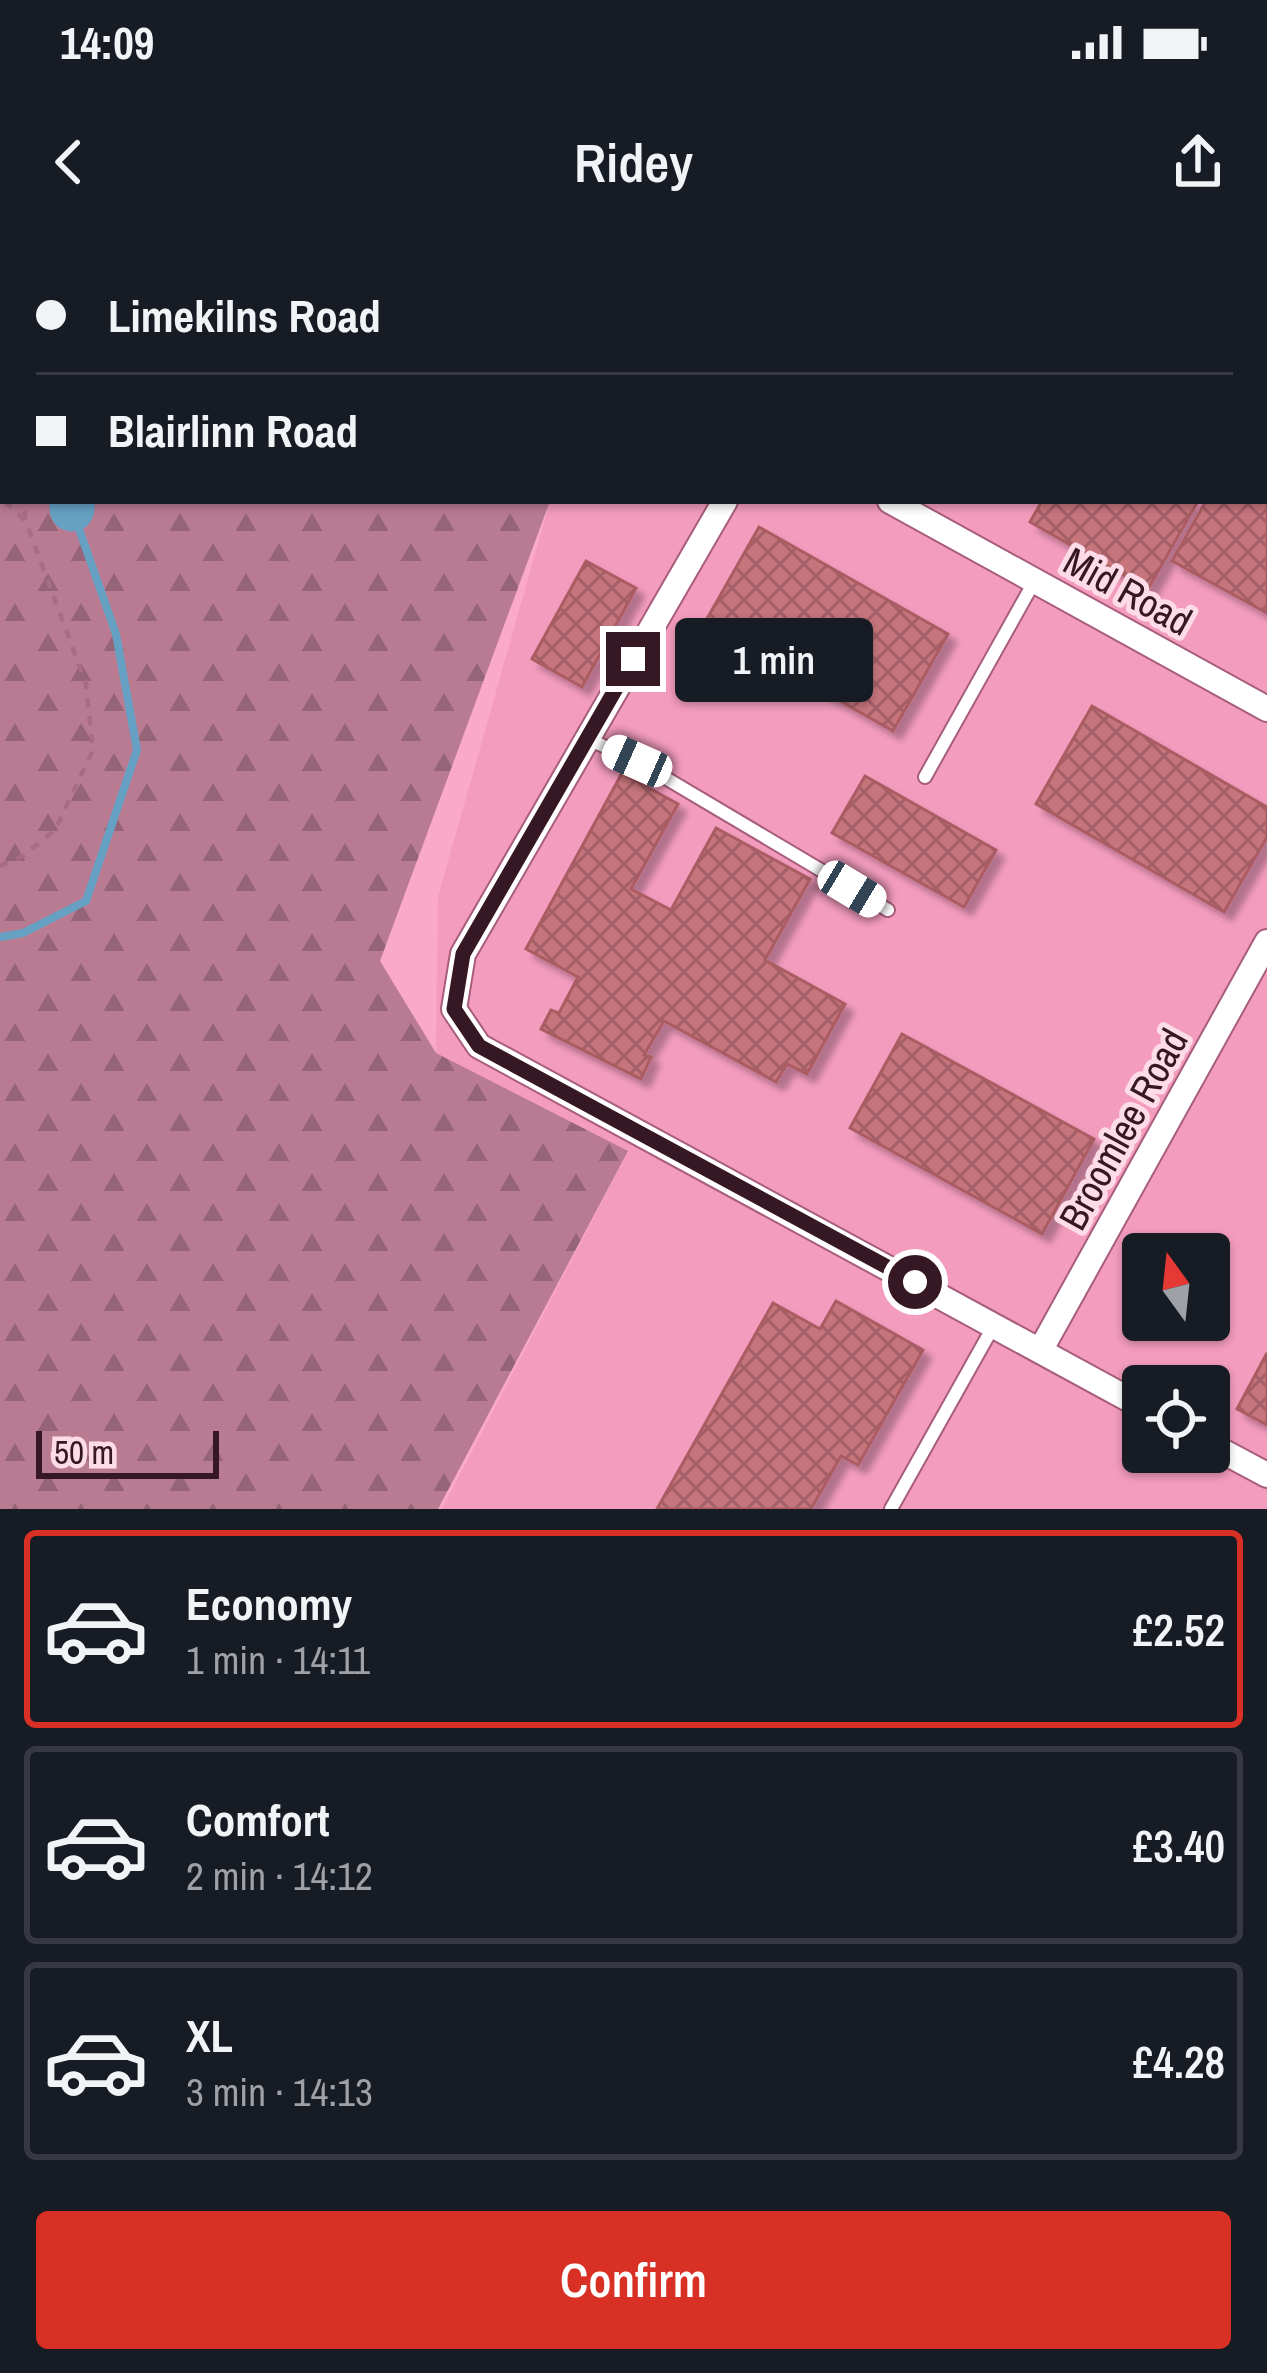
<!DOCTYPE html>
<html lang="en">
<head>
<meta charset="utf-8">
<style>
  body { margin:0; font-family:"Archivo Narrow",sans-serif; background:#20242c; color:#f1f3f6; height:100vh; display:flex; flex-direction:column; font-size:45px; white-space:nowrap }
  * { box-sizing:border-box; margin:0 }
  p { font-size:39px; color:#9ea1a6 }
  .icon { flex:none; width:66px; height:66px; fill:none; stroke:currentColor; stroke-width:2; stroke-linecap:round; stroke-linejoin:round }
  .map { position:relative; height:1269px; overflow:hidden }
  .details { display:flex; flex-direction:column; background:#171b24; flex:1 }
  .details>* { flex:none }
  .banner { position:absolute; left:0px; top:0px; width:1269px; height:264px; box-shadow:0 3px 9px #0004; display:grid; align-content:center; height:264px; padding:0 36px; background:#171b24 }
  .needle { width:78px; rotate:345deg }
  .controls { position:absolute; left:1122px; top:993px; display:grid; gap:24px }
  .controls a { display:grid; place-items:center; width:108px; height:108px; border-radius:12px; background:#171b24; box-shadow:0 3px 9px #0004; font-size:60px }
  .scale { position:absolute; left:36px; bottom:30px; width:183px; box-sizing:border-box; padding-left:12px; border:6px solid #361824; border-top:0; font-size:33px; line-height:42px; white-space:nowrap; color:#361824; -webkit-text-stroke:9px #fddbe7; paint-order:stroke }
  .end { position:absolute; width:54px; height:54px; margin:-27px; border:15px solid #361824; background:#fff; box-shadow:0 0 0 6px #fff }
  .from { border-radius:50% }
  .bubble { position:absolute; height:84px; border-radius:12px; background:#171b24; box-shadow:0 3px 9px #0004; font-size:39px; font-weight:600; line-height:84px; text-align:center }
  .car { position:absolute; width:36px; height:72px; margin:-36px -18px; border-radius:15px; box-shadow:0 0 9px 3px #0007; background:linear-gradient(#fff 24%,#345 0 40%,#fff 0 76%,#345 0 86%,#fff 0) }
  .banner b { display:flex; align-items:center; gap:42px; height:114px; font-size:45px }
  .banner b+b { border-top:3px solid #363941 }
  .banner i { width:30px; height:30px; background:#f1f3f6 }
  ul { padding:21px 0 0; list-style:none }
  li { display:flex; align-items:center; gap:36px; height:198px; margin:0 24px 18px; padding:0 12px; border:6px solid #363941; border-radius:12px }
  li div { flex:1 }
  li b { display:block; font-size:45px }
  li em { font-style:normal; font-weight:600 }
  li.active { border-color:#d93025 }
  li>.icon { width:108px; height:108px; stroke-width:1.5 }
  .cta { display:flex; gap:24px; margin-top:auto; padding:24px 36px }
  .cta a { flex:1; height:138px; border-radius:12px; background:#d93025; color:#fff; font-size:48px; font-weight:600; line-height:138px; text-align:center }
  .status { display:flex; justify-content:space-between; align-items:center; height:84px; padding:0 60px; background:#171b24; direction:ltr }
  .status svg { height:33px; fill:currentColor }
  header { display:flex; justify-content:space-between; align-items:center; height:156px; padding:0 36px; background:#171b24; font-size:54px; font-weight:600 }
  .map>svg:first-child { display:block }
  .built { fill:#f49cbe; fill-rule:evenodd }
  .forest { fill:url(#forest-firs) }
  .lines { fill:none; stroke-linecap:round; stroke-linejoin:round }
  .stream { stroke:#66a1c4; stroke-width:8 }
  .river { stroke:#66a1c4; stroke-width:45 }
  .building { fill:url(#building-cross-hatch); stroke:#ab5c63; stroke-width:3; filter:url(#shadow) }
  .service-casing { stroke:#a75d7b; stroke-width:16 }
  .minor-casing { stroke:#a75d7b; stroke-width:28 }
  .path { stroke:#a86d84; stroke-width:4.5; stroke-dasharray:9 9; stroke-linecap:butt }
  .service { stroke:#fff; stroke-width:12 }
  .minor { stroke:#fff; stroke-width:24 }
  .route { stroke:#361824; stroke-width:15 }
  .labels { text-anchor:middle; stroke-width:10; stroke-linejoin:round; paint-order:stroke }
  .street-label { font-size:39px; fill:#361824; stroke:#fddbe7 }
</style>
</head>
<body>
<div class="status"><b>14:09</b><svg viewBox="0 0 49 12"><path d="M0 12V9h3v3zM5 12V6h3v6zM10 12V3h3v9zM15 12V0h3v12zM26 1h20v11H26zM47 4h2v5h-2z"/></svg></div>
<header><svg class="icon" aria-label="back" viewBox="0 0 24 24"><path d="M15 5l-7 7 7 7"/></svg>Ridey<svg class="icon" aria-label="share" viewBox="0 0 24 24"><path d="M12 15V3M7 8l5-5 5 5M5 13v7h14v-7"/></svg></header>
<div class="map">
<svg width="1267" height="1269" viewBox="0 0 1267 1269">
  <defs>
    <pattern id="forest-firs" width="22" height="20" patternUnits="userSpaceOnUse" patternTransform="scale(3)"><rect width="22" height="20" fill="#b87b92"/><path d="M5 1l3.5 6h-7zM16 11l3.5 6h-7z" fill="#966477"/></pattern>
    <pattern id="building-cross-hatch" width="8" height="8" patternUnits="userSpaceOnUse" patternTransform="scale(3)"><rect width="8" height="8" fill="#c6747b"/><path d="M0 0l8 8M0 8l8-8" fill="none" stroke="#a25e65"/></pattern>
    <filter id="shadow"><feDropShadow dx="8" dy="8" stdDeviation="3" flood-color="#0004"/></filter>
  </defs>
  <rect width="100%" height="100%" fill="#faa9c8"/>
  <path class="built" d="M523,0H1267V1269H442L628,912L436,813L438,657L550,261H1266V3ZM1143,1014H1209V1080H1143ZM1143,1146H1209V1212H1143Z"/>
  <path class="forest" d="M0,0H523V3H3V261H550L380,721L436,813L628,911L438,1269H0Z"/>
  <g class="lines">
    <path class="stream" d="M0,697L23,693L86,661L137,510L116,394L72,269"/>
    <path class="river" d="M181,3L183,0
      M72,261V269"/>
  </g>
  <path class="building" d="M1267,241V373L1172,321L1206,261H1266Z
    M1042,261H1198L1148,349L1030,282Z
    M759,287L948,394L893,491L704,384Z
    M586,321L636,348L582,447L532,419Z
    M1092,466L1267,567V597L1224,672L1036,564Z
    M622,533L678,564L631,649L671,670L716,588L810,639L765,720L845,764L807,834L787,824L776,842L664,781L644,815L651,817L641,839L541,789L551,770L559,773L578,737L526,709Z
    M865,536L996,610L964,667L832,593Z
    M902,794L1094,899L1042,994L850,888Z
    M836,1061L923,1110L858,1225L841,1216L811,1269H657L773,1063L820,1089Z
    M1267,1113V1185L1237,1169Z"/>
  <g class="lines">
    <g class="service-casing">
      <path id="service" d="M588,499L637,521L888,670
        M925,537L1034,342
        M891,1269L993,1087"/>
    </g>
    <g class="minor-casing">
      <path id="minor" d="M869,3L871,0
        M725,261L463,714L454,769L479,806L1143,1167
        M890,261L1267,469
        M1040,1111L1267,702
        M1209,1204L1267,1235"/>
    </g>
    <path class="path" d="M97,3L99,0
      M0,249H3
      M5,261L26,282
      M0,626L23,616L55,590L93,510L86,444L26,282L22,261"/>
    <use href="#service" class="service"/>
    <use href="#minor" class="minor"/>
  </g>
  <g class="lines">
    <path class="route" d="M633,419L463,714L454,769L479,806L915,1042"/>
  </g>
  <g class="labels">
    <g class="street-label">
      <text transform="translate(1128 351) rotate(29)" y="14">Mid Road</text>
      <text transform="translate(1123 889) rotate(-61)" y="14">Broomlee Road</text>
    </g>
  </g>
</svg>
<div class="controls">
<a><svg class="needle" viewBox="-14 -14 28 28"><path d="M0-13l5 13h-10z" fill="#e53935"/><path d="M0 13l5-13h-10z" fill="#9ea1a6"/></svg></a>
<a><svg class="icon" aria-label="locate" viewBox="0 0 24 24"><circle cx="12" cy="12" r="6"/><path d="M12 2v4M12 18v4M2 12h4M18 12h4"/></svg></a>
</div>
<div class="scale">50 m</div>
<i class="end from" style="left:915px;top:1042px"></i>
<i class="end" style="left:633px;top:419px"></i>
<div class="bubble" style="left:675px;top:378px;width:198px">1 min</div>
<i class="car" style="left:637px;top:521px;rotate:294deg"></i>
<i class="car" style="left:852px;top:649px;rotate:121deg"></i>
<div class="banner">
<b><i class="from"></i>Limekilns Road</b>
<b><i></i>Blairlinn Road</b>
</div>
</div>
<section class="details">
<ul>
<li class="active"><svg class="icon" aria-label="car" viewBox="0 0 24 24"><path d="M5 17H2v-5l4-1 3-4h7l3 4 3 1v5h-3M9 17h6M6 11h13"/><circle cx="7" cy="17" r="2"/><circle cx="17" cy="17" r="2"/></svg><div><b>Economy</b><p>1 min · 14:11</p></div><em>£2.52</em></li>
<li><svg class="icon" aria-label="car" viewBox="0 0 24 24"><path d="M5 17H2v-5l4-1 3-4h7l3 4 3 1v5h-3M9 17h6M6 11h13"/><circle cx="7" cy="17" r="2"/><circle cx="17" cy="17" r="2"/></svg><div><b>Comfort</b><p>2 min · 14:12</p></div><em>£3.40</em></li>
<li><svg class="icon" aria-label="car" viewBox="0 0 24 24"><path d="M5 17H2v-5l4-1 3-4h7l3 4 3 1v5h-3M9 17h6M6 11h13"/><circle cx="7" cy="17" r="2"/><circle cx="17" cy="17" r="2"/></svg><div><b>XL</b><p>3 min · 14:13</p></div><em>£4.28</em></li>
</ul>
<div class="cta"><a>Confirm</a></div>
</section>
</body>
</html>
